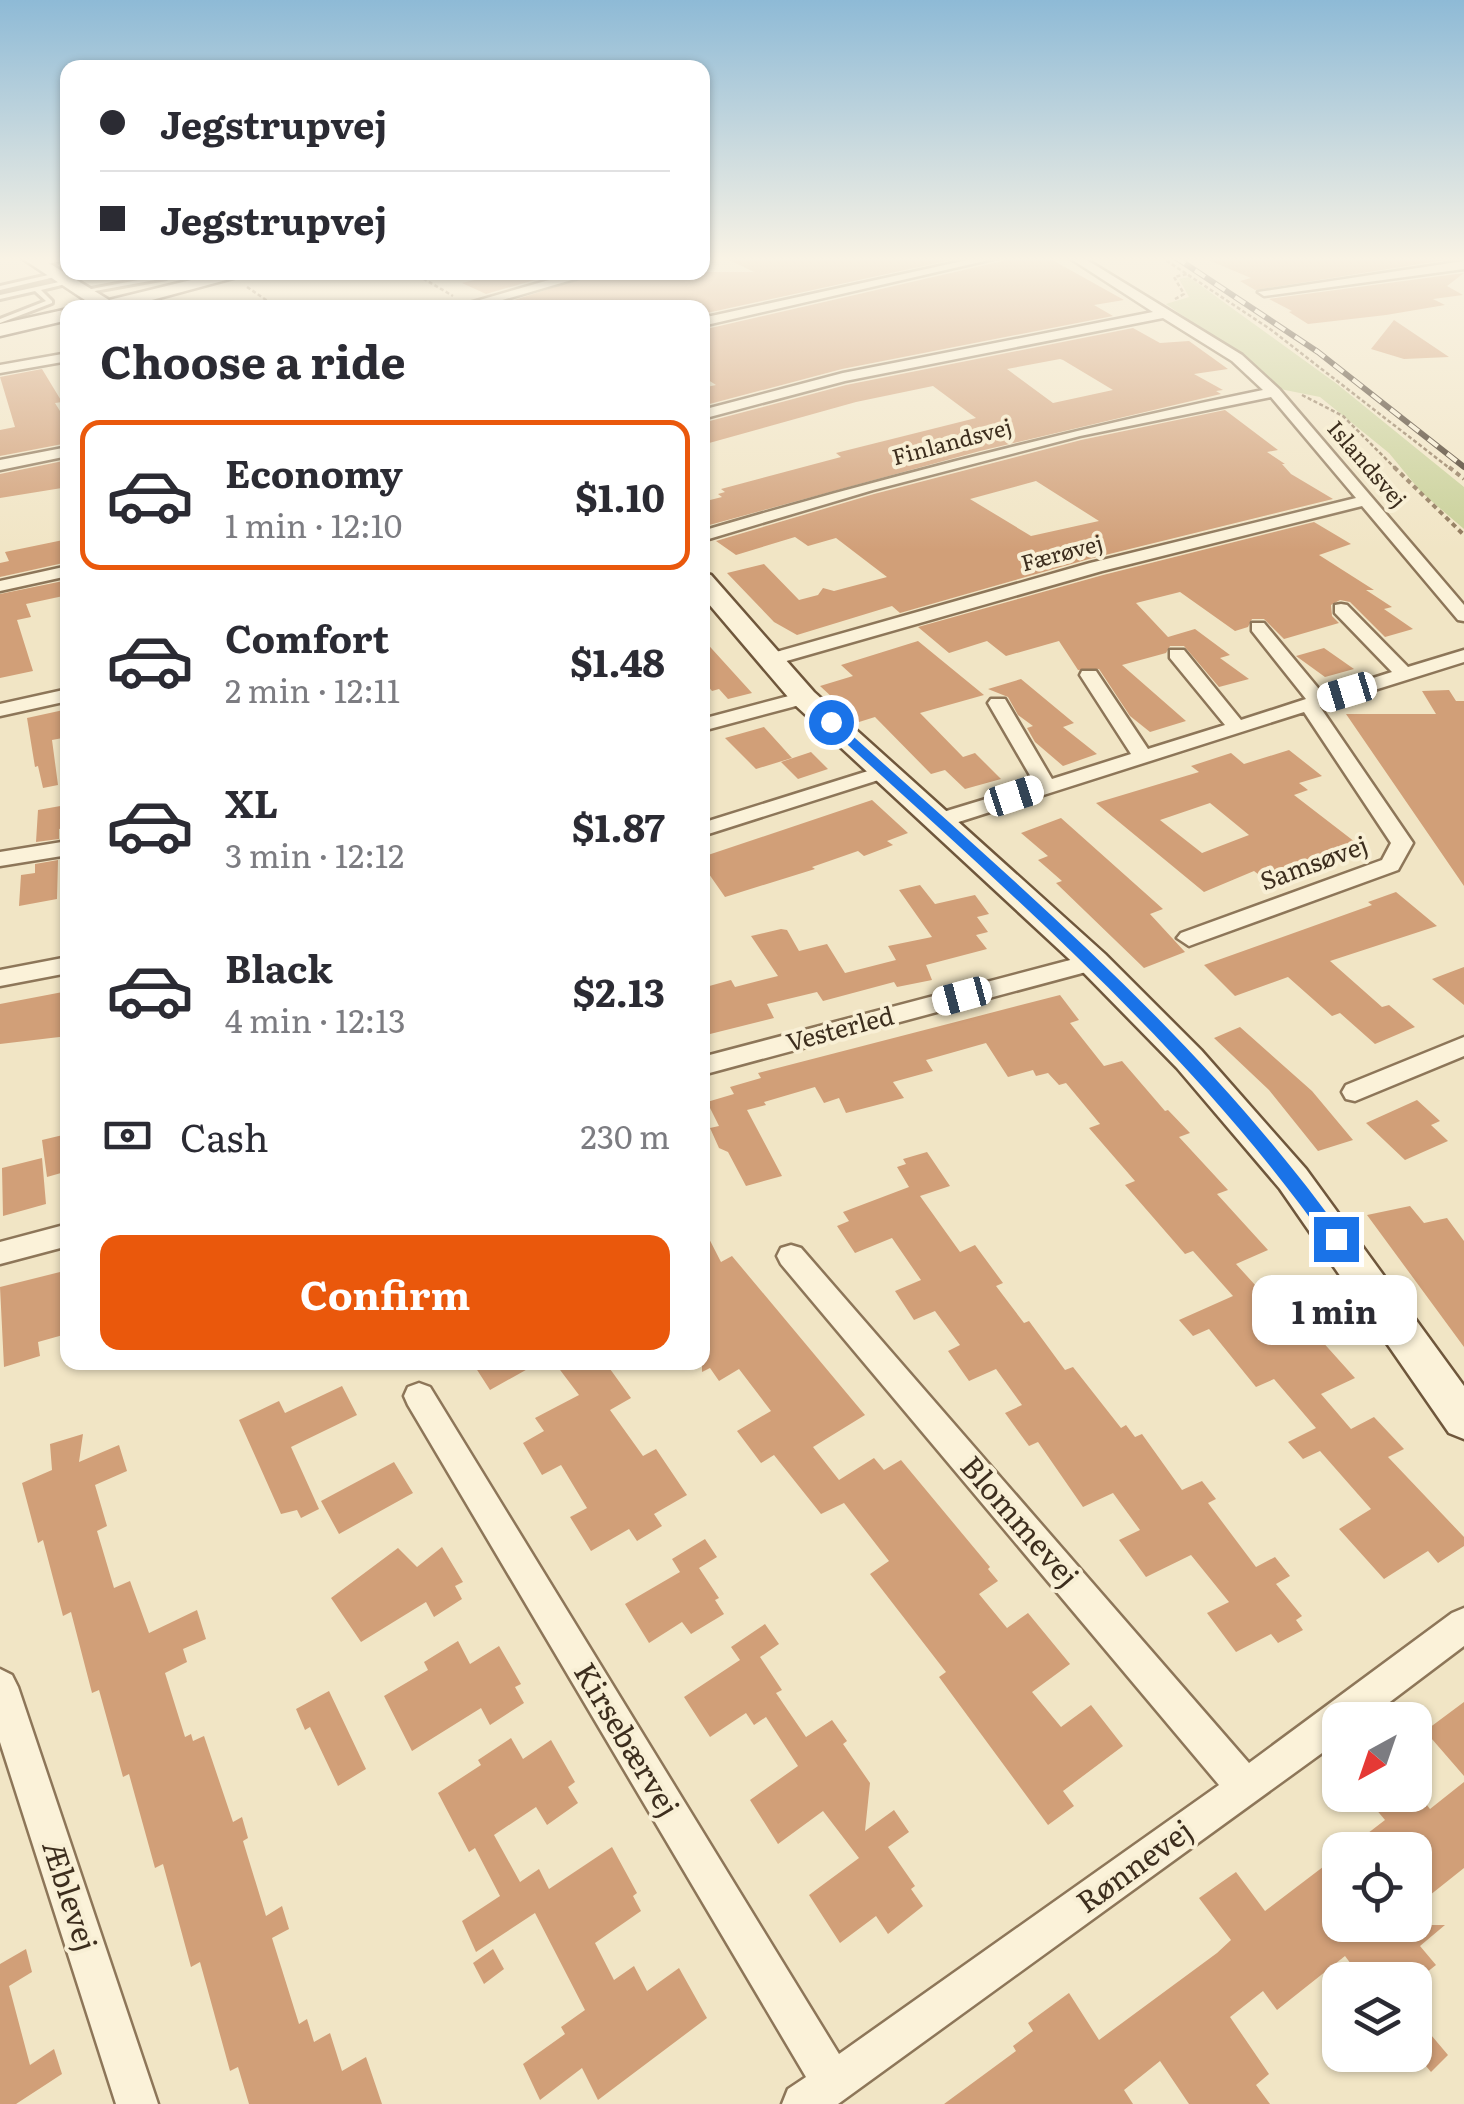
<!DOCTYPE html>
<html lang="en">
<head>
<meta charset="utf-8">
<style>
  body { margin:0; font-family:Literata,serif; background:#f7f7f7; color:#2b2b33; height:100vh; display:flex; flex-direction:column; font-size:38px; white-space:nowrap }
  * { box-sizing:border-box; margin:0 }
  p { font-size:32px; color:#7c7c81 }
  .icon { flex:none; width:55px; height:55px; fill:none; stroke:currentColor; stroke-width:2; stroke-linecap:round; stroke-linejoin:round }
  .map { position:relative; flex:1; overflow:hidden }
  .side { position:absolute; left:60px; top:300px; width:650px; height:1070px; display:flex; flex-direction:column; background:#fff; border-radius:20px; box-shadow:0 2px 8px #0004 }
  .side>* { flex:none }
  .guide { position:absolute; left:60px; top:60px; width:650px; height:220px; border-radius:20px; box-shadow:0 2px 8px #0004; display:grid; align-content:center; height:220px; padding:0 40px; background:#fff }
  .needle { width:65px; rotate:220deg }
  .tools { position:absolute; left:1322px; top:1702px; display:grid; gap:20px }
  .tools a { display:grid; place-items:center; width:110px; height:110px; border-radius:20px; background:#fff; box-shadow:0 2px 8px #0004; font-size:50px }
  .end { position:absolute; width:45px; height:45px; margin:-22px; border:12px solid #1a73e8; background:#fff; box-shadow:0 0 0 5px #fff }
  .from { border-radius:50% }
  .bubble { position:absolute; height:70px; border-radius:20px; background:#fff; box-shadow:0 2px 8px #0004; font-size:32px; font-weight:700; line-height:70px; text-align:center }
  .car { position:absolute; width:30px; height:60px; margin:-30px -15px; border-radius:12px; box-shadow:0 0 8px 2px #0007; background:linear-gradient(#fff 24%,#345 0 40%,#fff 0 76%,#345 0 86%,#fff 0) }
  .guide b { display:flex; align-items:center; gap:35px; height:95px; font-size:38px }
  .guide b+b { border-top:2px solid #e1e1e2 }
  .guide i { width:25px; height:25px; background:#2b2b33 }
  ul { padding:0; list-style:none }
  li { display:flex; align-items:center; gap:30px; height:150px; margin:0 20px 15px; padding:0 20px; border:5px solid transparent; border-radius:20px }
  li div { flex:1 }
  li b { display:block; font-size:38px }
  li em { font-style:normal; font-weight:700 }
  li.active { border-color:#ea580c }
  li>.icon { width:90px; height:90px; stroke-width:1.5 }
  h2 { padding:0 40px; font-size:45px; line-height:120px }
  .pay { display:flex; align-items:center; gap:25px; height:110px; padding:0 40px; font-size:38px }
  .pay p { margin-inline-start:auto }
  .cta { display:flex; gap:20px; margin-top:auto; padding:20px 40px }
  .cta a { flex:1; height:115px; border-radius:20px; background:#ea580c; color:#fff; font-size:40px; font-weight:700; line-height:115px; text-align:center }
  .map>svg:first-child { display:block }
  .green { fill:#c8d098 }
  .building { fill:#d19f78; fill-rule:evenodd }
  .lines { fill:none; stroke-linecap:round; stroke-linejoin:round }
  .lane-casing { stroke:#8d7659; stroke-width:6 }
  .street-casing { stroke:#8d7659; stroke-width:5 }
  .secondary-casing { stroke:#6f573c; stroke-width:5 }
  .path-far1 { stroke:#8d7659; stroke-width:2.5; stroke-dasharray:4 2.5; stroke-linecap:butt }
  .path { stroke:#8d7659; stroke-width:4; stroke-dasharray:5 4; stroke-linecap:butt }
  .lane { fill:#fbf2d9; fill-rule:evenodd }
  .street { fill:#fbf2d9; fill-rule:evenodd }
  .secondary { fill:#fbf2d9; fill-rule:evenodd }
  .rail-casing { stroke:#3d2e1e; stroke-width:6 }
  .rail { stroke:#f8efd5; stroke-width:4; stroke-dasharray:12; stroke-linecap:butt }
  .route { fill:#1a73e8 }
  .labels { text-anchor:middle; stroke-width:8; stroke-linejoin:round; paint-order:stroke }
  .far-street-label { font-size:22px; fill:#3d2e1e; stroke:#f8efd5 }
  .street-label { font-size:25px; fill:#3d2e1e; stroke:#f8efd5 }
  .near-street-label { font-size:30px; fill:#3d2e1e; stroke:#f8efd5 }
</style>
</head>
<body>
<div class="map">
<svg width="1464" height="2104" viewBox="0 0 1464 2104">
  <rect width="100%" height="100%" fill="#f1e5c5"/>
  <path class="green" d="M1189,277L1337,384L1464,487V529L1421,492L1389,453L1320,397L1280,389L1253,365L1166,304L1189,297L1179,279Z"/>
  <path class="building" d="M723,257H965L702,314V308H514L505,303L602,272H754Z
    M1006,257H1047L1124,300L1094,305L1113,316L842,369L702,406V388L716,385L702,376V330L1003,261Z
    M1201,257H1464L1255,290L1240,281L1251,278Z
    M506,272H562L486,294L462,283Z
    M1464,273L1447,286L1463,295L1433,299L1445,305L1386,315L1308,324L1289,312L1292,311L1269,299Z
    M1394,320L1449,357L1404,359L1371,349Z
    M1133,328L1160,343L1189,341L1228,369L1194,374L1223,390L1216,391L1221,394L980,451L702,527V502L722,497L718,494L725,492L721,489L841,457L836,453L976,418L933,386L856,402L702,445V423L846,385ZM1060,359L1063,360L1113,390L1053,403L1007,369Z
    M42,369L62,402L55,403L68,424V443L0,456V430L15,427L0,377Z
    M1225,410L1278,450L1267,452L1285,464H1282L1291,474L1333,499L1089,559L900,613L892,606L797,635L774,622L727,573L764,564L799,600L818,595L823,588L834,591L887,577L836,538L808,546L795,537L736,555L716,541L874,494L1081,440ZM1036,481L1099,521L1031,536L970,499Z
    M68,460V487L0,498V474Z
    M1314,522L1351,544L1319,555L1374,590H1366L1392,607L1384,609L1413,629L1385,637L1350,602L1340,600L1331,605L1332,616L1339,623L1284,639L1264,619H1252L1248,627L1235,631L1180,592L1136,603L1168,637L1195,629L1230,655L1220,658L1249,679L1219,687L1184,646H1170L1166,653L1122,665L1186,721L1150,732L1130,716L1099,669L1078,670L1059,641L1006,656L987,641L949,653L918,627L1103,575Z
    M68,539V562L0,577V563L9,561L5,552Z
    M68,580V595L26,604L31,617L17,620L33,671L0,678V594Z
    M702,638L752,693L728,699L719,689L712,691L702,679Z
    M918,641L984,695L920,713L963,757L975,753L1001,779L965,789L945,770L931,774L875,717L859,722L820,686L853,676L841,665Z
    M1324,648L1354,669L1325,677L1296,656Z
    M1021,679L1074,723L1063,727L1097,754L1063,766L1035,742L1027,728L1033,726L1018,715L1008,697L988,689Z
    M1449,690L1456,701H1464V886L1346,714H1436L1422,691Z
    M68,709V737L52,740L58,785L43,788L38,766L35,767L27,718Z
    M764,727L792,758L756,769L725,738Z
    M1289,750L1322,776L1299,783L1308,790L1294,795L1355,842L1313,857L1316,860L1293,868L1296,871L1267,881L1254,871L1204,892L1096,803L1199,772L1191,766L1231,753L1244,764ZM1210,803L1249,835L1202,853L1160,820Z
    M811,752L828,769L798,779L781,762Z
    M872,800L908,833L887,841L893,845L864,856L858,851L812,867L815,869L725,897L702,864V857Z
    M66,805L65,828L59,829V839L36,842L38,810Z
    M1061,818L1163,909L1150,914L1185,952L1144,968L1056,883L1062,881L1038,860L1048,856L1021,833Z
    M58,860L57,899L19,906L21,875L35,873V864Z
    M920,885L935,904L975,895L989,914L977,917L988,932L976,935L987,949L926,965L932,980L897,987L894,982L823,1001L817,992L767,1004L774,1018L702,1036V988L731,980L735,987L778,976L751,936L781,929L787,930L799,951L827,944L845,973L896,960L888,946L932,937L899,890Z
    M1396,892L1437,926L1330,961L1382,1007L1389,1005L1415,1027L1375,1044L1340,1013L1332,1016L1288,977L1235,996L1204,965L1372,905L1368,902Z
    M1464,967V1005L1432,979Z
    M68,991V1036L0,1044V1004Z
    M1060,995L1079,1020L1070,1023L1104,1066L1122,1061L1165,1111L1168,1110L1190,1133L1179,1137L1228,1190L1217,1194L1268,1250L1236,1264L1266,1297L1287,1287L1312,1315L1303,1320L1355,1378L1321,1394L1351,1429L1374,1417L1404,1449L1388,1457L1464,1537V1546L1438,1563L1428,1551L1384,1579L1339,1529L1371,1509L1320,1451L1303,1459L1288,1442L1316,1428L1274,1379L1256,1387L1209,1329L1193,1336L1179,1320L1233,1296L1193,1251L1185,1254L1125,1185L1135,1181L1089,1128L1100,1124L1066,1083L1059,1085L1048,1073L1036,1076L1033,1070L1008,1077L986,1043L926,1060L933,1071L893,1082L904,1098L846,1113L839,1098L824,1103L815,1087L764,1102L766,1105L747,1110L782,1176L746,1186L728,1152L719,1148L710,1128L719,1126L707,1102L734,1094L730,1087L761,1078L758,1073Z
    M1240,1027L1312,1091L1353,1140L1318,1151L1269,1090L1214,1038Z
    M1417,1100L1440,1121L1431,1125L1448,1141L1405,1160L1366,1123Z
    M63,1135L68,1171L47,1177L42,1140Z
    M927,1152L950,1186L920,1196L960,1252L975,1245L1003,1283L996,1286L1024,1323L1029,1321L1065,1370L1073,1367L1121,1428L1126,1425L1135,1437L1142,1434L1182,1490L1202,1481L1216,1499L1208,1503L1256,1567L1275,1557L1290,1576L1276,1584L1302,1616L1296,1620L1303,1630L1278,1643L1271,1634L1236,1652L1207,1613L1229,1602L1191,1555L1146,1577L1119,1540L1140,1530L1113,1493L1083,1507L1038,1442L1029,1446L1005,1413L1022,1405L996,1369L969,1381L948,1351L960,1345L935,1311L914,1320L895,1291L921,1280L892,1238L855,1253L837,1226L849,1221L843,1212L909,1187L897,1167L906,1164L903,1159Z
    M42,1158L46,1204L3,1216L2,1168Z
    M1410,1206L1424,1223L1447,1218L1464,1241V1347L1367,1215Z
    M702,1225L721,1262L732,1256L865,1415L813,1447L839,1480L874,1458L884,1470L901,1460L990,1567L988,1569L998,1581L979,1594L1007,1628L1028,1613L1070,1664L1032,1692L1061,1727L1091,1705L1123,1746L1063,1791L1074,1806L1048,1825L939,1677L946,1672L870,1574L889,1561L844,1503L821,1514L774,1455L761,1463L737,1431L771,1411L739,1369L719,1381L710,1368L702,1372Z
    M68,1270V1301L61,1303L63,1335L38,1342L40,1356L4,1367L0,1287Z
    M472,1362H540L490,1390Z
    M554,1362H605L631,1398L610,1410L643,1456L656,1449L687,1495L654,1514L662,1526L637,1541L629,1529L591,1551L570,1517L587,1508L561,1465L542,1475L523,1443L544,1431L535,1418L579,1395Z
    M342,1386L357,1415L291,1447L319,1509L301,1518L297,1510L281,1514L239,1420L279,1401L285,1413Z
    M83,1434L79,1462L119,1445L127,1471L95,1485L107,1526L97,1531L114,1588L130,1581L149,1633L197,1610L206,1639L183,1649L187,1662L165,1673L185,1737L191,1734L193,1741L204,1736L233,1822L242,1817L248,1838L243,1841L266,1916L282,1906L289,1929L272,1938L299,2024L307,2019L314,2042L330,2033L342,2071L366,2057L382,2104H249L238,2067L230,2071L200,1962L191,1967L163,1864L155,1868L129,1774L123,1777L99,1690L92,1693L71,1612L63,1616L43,1540L38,1543L22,1483L52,1470L50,1444Z
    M394,1462L413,1493L339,1534L321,1501Z
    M705,1539L717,1557L699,1568L719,1598L715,1600L724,1614L691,1634L682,1622L649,1643L625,1604L680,1572L672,1559Z
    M442,1547L463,1582L455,1586L462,1599L434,1617L426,1602L361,1642L331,1598L398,1548L417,1567Z
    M765,1624L779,1644L760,1657L782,1690L776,1693L806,1737L832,1720L847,1741L843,1744L870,1783L865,1831L894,1810L909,1832L888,1847L915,1886L911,1889L923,1906L888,1934L876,1916L840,1943L809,1895L859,1858L823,1811L778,1844L750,1800L798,1766L766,1717L754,1725L746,1713L710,1737L684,1697L740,1660L731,1647Z
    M458,1641L470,1664L499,1646L521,1684L515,1687L524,1703L490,1725L481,1708L412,1751L384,1696L428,1670L424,1662Z
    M329,1691L366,1769L338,1786L310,1727L305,1730L296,1709Z
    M1464,1702V1776L1425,1731Z
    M511,1738L523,1759L551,1740L575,1782L568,1787L578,1803L547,1825L536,1807L494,1835L520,1882L539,1869L549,1889L612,1847L637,1893L633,1896L641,1911L595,1943L614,1980L634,1966L647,1991L679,1968L707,2018L598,2100L582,2068L540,2100L523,2064L565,2034L561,2027L585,2010L535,1913L476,1952L462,1921L500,1896L475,1848L469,1852L438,1793L481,1765L478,1760Z
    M1464,1782V1868L1415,1907V1850H1346L1385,1820L1364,1795H1419L1430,1809Z
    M1340,1854V1925H1445L1420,1946L1436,1965L1417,1980H1363L1345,1956L1277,2010L1263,1991L1230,2017L1269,2074L1256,2085L1270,2104H1189L1160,2061L1124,2090L1133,2104H944L1016,2051L1013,2046L1033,2031L1028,2023L1069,1993L1099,2040L1217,1953L1231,1940L1199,1898L1236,1872L1265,1911Z
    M26,1949L32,1972L9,1986L30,2065L54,2049L62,2074L16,2104H0V1964Z
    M493,1949L504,1969L484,1984L473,1963Z
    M1415,2016L1448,2055L1431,2072L1415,2053Z"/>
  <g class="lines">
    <g class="lane-casing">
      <path id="lane" d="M57,273L59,276L0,290V286Z
        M164,275L166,278L84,293L81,291Z
        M68,280L70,283L41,290L52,301V303L0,323V319L46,301L35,291L0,299V295Z"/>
    </g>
    <g class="street-casing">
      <path id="street" d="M46,257H68V260L37,266L31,262Z
        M981,257H1002L702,326V318Z
        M1068,257H1082L1242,355L1279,389L1464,605V621L1458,620L1362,506L1102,571L776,664H762V656L1090,563L1356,498L1271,397L1080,436L873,490L702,541V531C888,476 1074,429 1263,390L1232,361L1163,318L845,381L702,419V410L843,373L1153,312Z
        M1464,261V269L1264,296L1258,292Z
        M577,272H599L475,308H452Z
        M68,353V361L0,373V365Z
        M68,447V456L0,470V460Z
        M68,566V576L0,591V581Z
        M1341,604L1347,605L1408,667L1464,650V662L1320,707L1413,843L1398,870L1197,943L1189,946L1177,938L1181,933L1382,860L1391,843L1304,712L946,826L938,827L927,821L930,816L1035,784L988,703L991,699H1005L1052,779L1131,754L1080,675L1082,671H1096L1148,749L1225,725L1170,658V650H1184L1241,720L1306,699L1252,631V623H1264L1323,694L1392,672L1335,613V605Z
        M68,689V701L0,716V704Z
        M804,692L814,698L811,702L702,731V719Z
        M884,766L891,768L894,772L891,776L702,836V823Z
        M68,841V855L0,866V852Z
        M1093,954L1101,956L1105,962L1101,968L702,1075V1057Z
        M68,957V973L0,986V970Z
        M1464,1037V1056L1355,1101L1346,1099L1342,1092L1346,1085Z
        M68,1224V1246L0,1264V1242Z
        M791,1245L801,1248L1249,1763L1452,1613L1464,1608V1646L1366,1720H1340V1740L838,2104H782L788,2089L806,2077L408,1405L404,1396L408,1387L419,1383L430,1387L839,2054L1219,1785L781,1264L777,1256L781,1248Z
        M0,1669L12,1675L18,1687L158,2104H116L0,1742Z"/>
    </g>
    <g class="secondary-casing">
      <path id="secondary" d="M20,257H39L109,300L224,272H256L122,308H88L91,304Z
        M68,309V320L0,336V324Z
        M702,573L711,575L814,692L1105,954L1201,1050L1306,1169L1464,1386V1439L1449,1433L1280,1189L1177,1068L1081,970L794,704L702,596Z"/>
    </g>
    <path class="path-far1" d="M1161,257L1270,329L1452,470
      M412,272L453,296
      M247,287L278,308
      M1175,299L1184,294L1174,277L1187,274
      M1302,395L1343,416L1397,470"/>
    <path class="path" d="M1394,467L1464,535
      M1449,467L1464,479"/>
    <use href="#lane" class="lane"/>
    <use href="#street" class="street"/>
    <use href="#secondary" class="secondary"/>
    <g class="rail-casing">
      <path id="rail" d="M1175,257L1318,352L1464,467"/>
    </g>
    <use href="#rail" class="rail"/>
  </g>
  <linearGradient id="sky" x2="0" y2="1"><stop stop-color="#8ebad6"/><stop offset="0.47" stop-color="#f9f3e5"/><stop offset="1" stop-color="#f9f3e5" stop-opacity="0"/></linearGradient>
  <rect width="1464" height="551" fill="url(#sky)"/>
  <path class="route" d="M826,720H835C1014,882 1201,1037 1342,1234V1244H1329C1189,1046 1004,888 826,725Z"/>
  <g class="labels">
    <g class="far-street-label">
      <text transform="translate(952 442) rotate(-15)" y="8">Finlandsvej</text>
      <text transform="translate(1367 464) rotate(49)" y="8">Islandsvej</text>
      <text transform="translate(1062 553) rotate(-15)" y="8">Færøvej</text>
    </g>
    <g class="street-label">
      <text transform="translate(1314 863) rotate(-20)" y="9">Samsøvej</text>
      <text transform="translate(840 1029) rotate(-15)" y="9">Vesterled</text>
    </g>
    <g class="near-street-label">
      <text transform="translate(1019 1522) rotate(49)" y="10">Blommevej</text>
      <text transform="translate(626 1740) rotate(59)" y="10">Kirsebærvej</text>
      <text transform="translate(1135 1867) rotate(-36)" y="10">Rønnevej</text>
      <text transform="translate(69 1896) rotate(72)" y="10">Æblevej</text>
    </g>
  </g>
</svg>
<div class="tools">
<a><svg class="needle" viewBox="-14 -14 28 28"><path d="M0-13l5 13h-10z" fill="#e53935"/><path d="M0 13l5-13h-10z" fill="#7c7c81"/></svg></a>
<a><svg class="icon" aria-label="locate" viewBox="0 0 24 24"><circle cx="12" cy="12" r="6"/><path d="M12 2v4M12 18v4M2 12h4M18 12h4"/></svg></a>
<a><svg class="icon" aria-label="layers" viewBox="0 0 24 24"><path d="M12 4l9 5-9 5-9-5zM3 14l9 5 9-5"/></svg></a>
</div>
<i class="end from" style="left:831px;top:722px"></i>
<i class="end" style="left:1336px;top:1239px"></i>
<div class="bubble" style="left:1252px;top:1275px;width:165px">1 min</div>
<i class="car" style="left:1347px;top:692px;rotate:253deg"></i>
<i class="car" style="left:1014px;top:796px;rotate:72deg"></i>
<i class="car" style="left:962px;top:996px;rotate:255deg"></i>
<div class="guide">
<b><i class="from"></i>Jegstrupvej</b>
<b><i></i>Jegstrupvej</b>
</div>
<section class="side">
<h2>Choose a ride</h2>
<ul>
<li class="active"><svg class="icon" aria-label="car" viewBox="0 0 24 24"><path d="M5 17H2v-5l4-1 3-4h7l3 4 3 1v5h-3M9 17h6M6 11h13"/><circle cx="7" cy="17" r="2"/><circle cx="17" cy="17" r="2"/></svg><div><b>Economy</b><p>1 min · 12:10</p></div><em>$1.10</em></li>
<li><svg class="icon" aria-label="car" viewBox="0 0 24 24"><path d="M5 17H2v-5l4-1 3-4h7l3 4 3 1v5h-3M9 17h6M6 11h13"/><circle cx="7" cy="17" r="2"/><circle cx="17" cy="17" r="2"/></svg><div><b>Comfort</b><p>2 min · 12:11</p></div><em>$1.48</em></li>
<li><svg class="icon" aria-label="car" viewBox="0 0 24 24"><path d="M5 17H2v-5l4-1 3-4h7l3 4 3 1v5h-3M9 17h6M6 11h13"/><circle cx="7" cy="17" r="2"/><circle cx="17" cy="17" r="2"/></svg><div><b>XL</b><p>3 min · 12:12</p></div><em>$1.87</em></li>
<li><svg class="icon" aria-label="car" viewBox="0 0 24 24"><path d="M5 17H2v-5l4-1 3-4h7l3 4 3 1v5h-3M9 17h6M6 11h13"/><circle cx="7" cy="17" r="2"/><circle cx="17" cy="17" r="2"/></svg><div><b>Black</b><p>4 min · 12:13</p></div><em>$2.13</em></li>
</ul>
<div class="pay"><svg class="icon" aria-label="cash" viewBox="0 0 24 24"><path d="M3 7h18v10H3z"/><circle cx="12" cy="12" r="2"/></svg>Cash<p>230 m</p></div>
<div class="cta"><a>Confirm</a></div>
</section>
</div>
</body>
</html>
